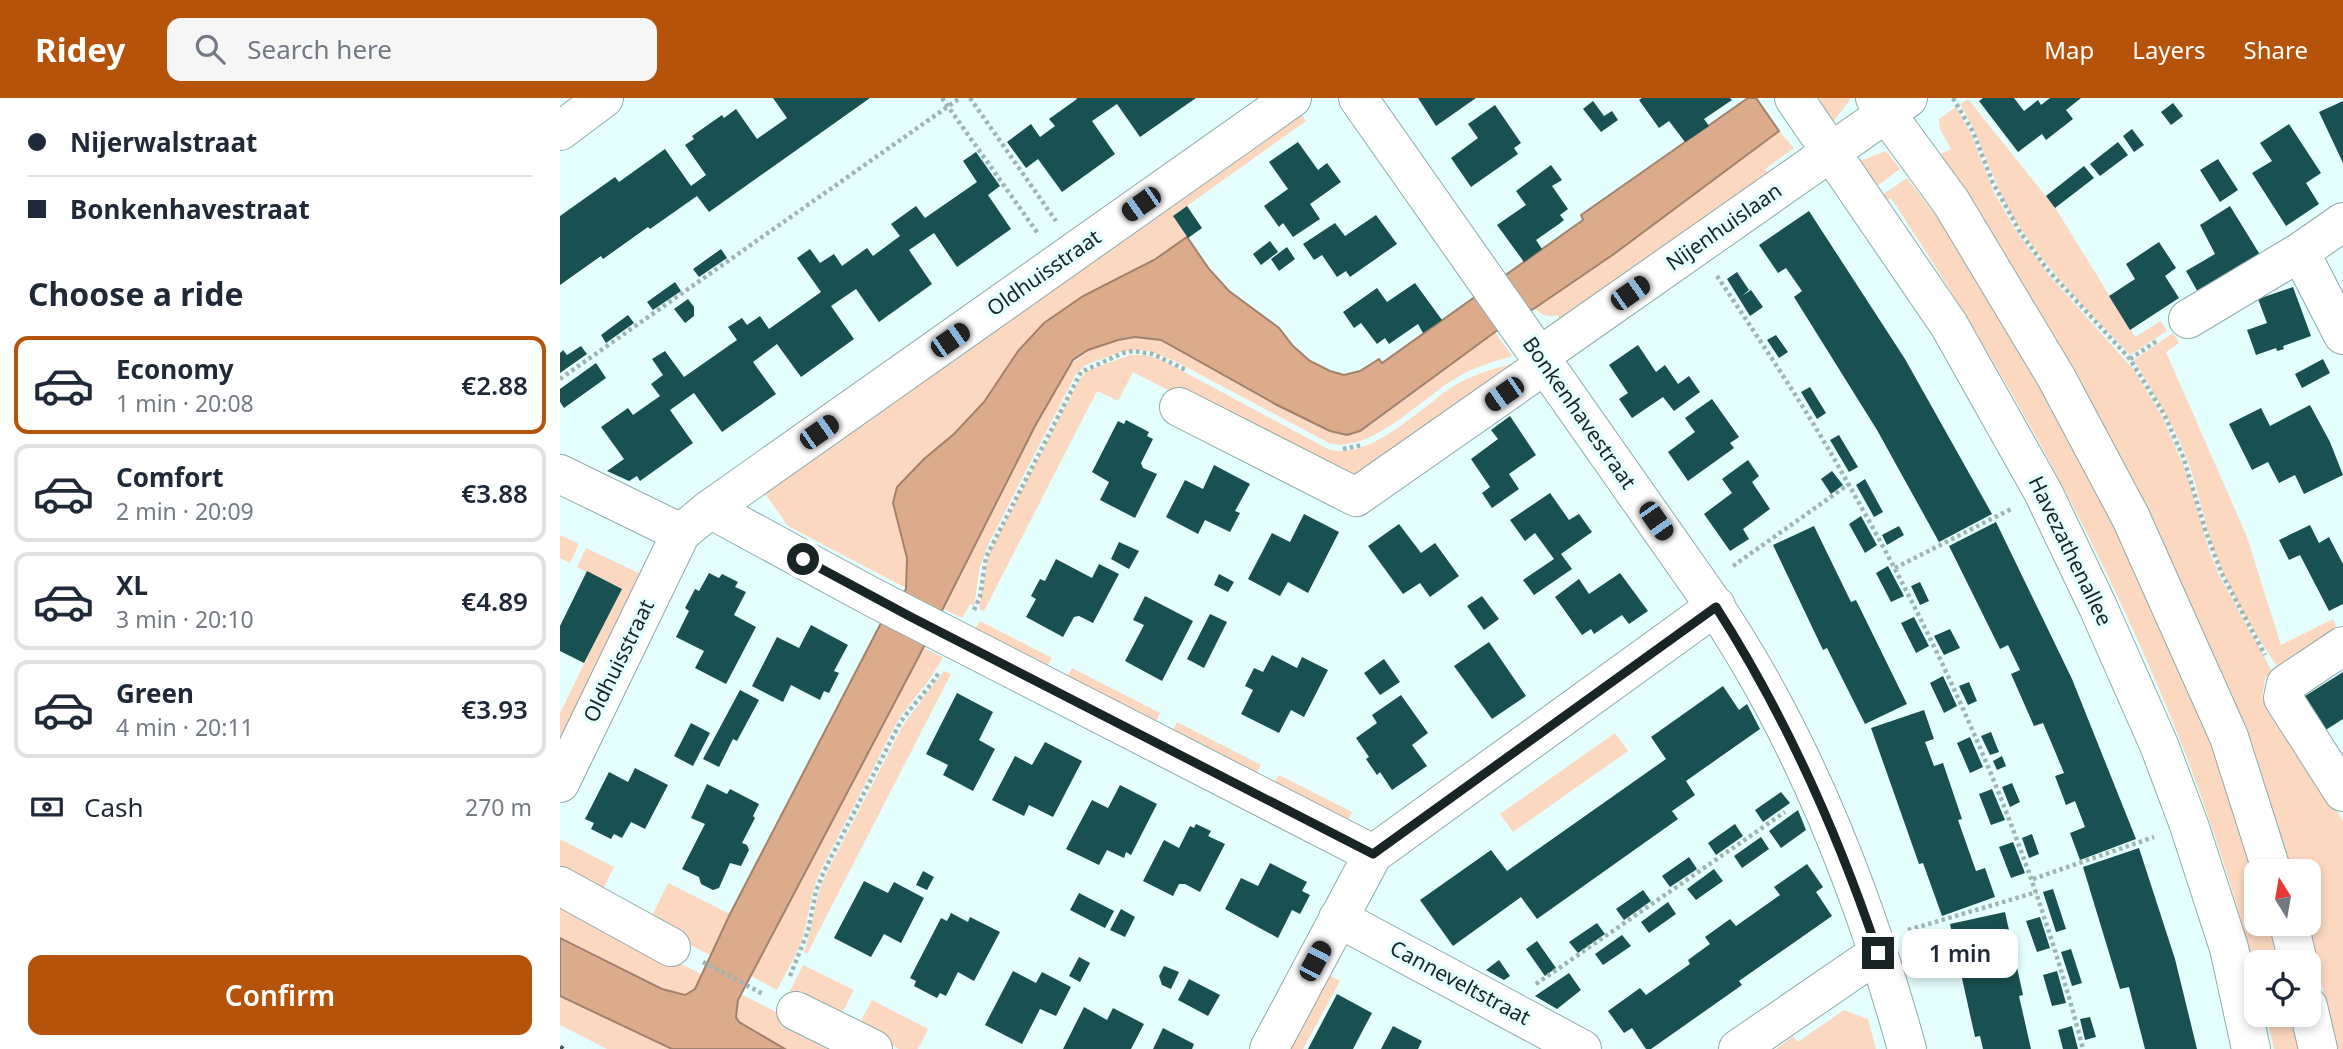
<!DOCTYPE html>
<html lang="en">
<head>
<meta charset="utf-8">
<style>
  body { margin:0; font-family:"Noto Sans",sans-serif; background:#f6f6f7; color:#1f2937; height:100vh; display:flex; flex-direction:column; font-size:26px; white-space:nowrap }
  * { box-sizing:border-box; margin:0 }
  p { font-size:23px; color:#747a83 }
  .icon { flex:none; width:38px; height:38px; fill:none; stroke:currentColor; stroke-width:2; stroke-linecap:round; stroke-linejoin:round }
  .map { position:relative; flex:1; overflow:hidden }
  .side { display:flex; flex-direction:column; background:#fff; width:560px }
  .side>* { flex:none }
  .guide { display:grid; align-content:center; height:154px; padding:0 28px; background:#fff }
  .needle { width:46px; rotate:349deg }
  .buttons { position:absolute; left:1684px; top:761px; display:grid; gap:14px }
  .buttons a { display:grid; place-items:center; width:77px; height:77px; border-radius:14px; background:#fff; box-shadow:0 4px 10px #0003; font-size:35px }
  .end { position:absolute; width:32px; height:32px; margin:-16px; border:9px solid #192424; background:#fff; box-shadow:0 0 0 4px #fff }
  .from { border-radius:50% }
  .bubble { position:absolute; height:49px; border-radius:14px; background:#fff; box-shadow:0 4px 10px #0003; font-size:23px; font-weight:600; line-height:49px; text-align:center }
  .car { position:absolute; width:21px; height:42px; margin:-21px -10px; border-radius:9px; box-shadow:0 0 5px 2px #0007; background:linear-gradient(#222 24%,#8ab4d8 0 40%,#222 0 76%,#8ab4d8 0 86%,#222 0) }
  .guide b { display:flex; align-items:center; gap:24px; height:66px; font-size:26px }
  .guide b+b { border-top:2px solid #e0e1e3 }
  .guide i { width:18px; height:18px; background:#1f2937 }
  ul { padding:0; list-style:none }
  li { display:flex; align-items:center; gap:21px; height:98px; margin:0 14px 10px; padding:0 14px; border:4px solid #e0e1e3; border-radius:14px }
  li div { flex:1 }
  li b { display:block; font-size:26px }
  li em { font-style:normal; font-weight:600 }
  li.current { border-color:#b45309 }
  li>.icon { width:63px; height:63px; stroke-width:1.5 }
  h2 { padding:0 28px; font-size:32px; line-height:84px }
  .pay { display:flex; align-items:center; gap:18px; height:77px; padding:0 28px; font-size:26px }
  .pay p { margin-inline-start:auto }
  .button { display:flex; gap:14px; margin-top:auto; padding:14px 28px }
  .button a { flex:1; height:80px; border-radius:14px; background:#b45309; color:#fff; font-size:28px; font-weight:600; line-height:80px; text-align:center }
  header { display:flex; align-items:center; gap:42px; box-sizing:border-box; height:98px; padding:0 35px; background:#b45309; color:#fff }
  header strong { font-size:33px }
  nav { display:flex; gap:38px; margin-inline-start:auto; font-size:24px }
  .search { width:490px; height:63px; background:#f6f6f7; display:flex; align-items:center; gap:18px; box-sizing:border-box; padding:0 24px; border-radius:14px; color:#747a83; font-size:26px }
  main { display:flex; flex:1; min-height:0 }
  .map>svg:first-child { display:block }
  .green { fill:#fcd8c0 }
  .water { fill:#dbab8b; stroke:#a1826c; stroke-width:2 }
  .building { fill:#195051 }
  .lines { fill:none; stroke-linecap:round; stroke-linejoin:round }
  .minor-casing { stroke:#8dabab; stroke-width:40 }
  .major-casing { stroke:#8dabab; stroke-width:40 }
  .path { stroke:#a0b4b4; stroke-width:4.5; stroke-dasharray:3.5 3.5; stroke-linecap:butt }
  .minor { stroke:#fff; stroke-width:38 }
  .major { stroke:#fff; stroke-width:38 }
  .rail { stroke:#455353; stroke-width:5; stroke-dasharray:10 5; stroke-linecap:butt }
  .route { stroke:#192424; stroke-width:9 }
  .labels { text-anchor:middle; stroke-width:7; stroke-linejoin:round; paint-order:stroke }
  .street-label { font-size:21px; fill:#192424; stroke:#e5fefe }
</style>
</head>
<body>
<header>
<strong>Ridey</strong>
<div class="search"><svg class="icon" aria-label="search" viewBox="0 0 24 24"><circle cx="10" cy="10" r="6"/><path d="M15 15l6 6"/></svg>Search here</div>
<nav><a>Map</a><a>Layers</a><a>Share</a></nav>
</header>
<main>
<section class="side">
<div class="guide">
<b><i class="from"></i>Nijerwalstraat</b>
<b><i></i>Bonkenhavestraat</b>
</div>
<h2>Choose a ride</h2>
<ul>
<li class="current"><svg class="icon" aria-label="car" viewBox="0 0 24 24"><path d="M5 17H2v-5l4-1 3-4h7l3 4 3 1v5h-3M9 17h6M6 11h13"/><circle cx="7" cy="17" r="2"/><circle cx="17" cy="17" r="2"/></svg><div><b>Economy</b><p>1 min · 20:08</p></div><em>€2.88</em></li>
<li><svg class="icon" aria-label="car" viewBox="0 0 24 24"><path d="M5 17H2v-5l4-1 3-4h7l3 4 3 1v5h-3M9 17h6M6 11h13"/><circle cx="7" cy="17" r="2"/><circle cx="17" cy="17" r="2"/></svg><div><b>Comfort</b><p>2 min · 20:09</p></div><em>€3.88</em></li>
<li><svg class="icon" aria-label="car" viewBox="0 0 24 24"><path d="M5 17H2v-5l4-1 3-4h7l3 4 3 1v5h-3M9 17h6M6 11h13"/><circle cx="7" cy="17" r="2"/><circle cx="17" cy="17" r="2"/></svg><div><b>XL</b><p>3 min · 20:10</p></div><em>€4.89</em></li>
<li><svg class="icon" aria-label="car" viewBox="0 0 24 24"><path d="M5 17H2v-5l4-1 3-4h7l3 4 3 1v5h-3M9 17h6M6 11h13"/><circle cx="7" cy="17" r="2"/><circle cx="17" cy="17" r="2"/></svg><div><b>Green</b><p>4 min · 20:11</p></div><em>€3.93</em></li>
</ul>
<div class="pay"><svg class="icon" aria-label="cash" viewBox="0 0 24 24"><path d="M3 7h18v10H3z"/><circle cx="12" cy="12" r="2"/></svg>Cash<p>270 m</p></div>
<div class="button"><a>Confirm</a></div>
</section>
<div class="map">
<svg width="1783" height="951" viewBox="0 0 1783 951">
  <rect width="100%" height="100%" fill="#e5fefe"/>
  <path class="green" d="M1262,0H1289L1290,2L1272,25L1253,6Z
    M1408,1L1496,111L1575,239L1601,223L1607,233L1570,257C1528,212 1481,167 1450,113C1430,78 1421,39 1400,6Z
    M1396,9L1410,34L1434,94L1456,133L1488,176L1574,272L1602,318L1627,376L1649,452L1659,477L1713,575L1705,580L1702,600L1783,723V951H1777L1747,826L1748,774L1732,773L1715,722L1380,56L1391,51L1380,31L1379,21Z
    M737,10L746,23L613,118L627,139L594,162L523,198L484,225L458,253L424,304L394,336L364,361L337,389L338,428L347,460L346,490L228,428L201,390Z
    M1219,33L1234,50L1205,71L1212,82L1002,227L998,217C989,219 981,218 975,210L1054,156Z
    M1326,53L1340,71L1313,91L1300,63Z
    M1347,80L1386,131L1488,302L1575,470L1637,609L1664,677L1696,773V826H1711L1722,864H1696V874C1675,799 1652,725 1624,652C1548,458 1446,274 1331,100L1323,105L1319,99Z
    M935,234L952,258C933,264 913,269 896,280C862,300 810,357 769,345L615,263L586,252L563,253L526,267L516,276L428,447L420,469L414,508L410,506L402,520L382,510L475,328L508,269L528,253L544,246L575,239L601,242L717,307L770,333L787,337L810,327Z
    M1613,235L1619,245L1606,254L1687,439L1721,547L1773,521L1777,530L1719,571C1694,535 1670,495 1655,454C1643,422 1638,388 1625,356C1612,323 1592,293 1574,262Z
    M570,257H586L602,262L768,351C809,364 860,310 892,289C911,277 933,271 954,265L953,271L807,377L777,378L573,274L558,303L537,293L424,513L419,511L429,456L520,281L527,273Z
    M0,437L19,446L10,465L0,460Z
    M26,450L85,478L0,653V615L61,491L17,469Z
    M420,523L492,560L484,574L412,536Z
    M362,549L383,559C370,585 352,601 337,624L260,774C252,792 250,808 246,827C241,850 228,871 217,892L191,878Z
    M512,570L600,615L593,630L504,585Z
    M384,573L391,576L247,856L244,854C253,829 254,802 265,778L343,627Z
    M617,624L701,667L694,682L610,639Z
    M1055,635L1068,653L953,734L940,716Z
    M719,677L792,714L785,729L711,690Z
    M0,741L54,769L41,795L0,776Z
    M108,785L170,816L150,857L97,830L91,820Z
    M0,802L141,876L135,891L125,897L102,891L0,840Z
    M243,867L294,892L280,919L228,897Z
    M762,873L780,883L743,951H720Z
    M181,896L288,951H225L179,924C173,914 176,905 181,896Z
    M0,898L112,951H47L0,927Z
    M312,902L368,931L358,951H339L297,930Z
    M1284,912L1308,921L1316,951H1216L1233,938L1238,944Z
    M1706,917H1735L1742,951H1714Z"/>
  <path class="water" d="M1188,0H1196L1219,33L1054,156L975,210L935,234L800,333L787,337L770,333L717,307L601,242L575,239L558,242L528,252L513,262L475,328L357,562L178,902L176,919L179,924L225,951H112L0,898V840L102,891L125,897L135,891L170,816L320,527L346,491L347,460L333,405L337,389L364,361L394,336L424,304L458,253L484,225L523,198L594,162L627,139L649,171L669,193L719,230L733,248L750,263L770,273L784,277L800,273L819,261L822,265L1023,122L1021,117Z"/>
  <path class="building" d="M213,0H310L149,114L137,98L90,131L88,129L43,161L41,158L0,187V118L55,79L59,84L105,51L131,88L146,77L125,47L134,41L132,38L162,17L164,20L176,11L197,41L227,20Z
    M516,0H636L580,39L557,6L532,23L555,56L502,94L478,61L466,70L447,44L471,26L480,39L495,28L489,21L517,1Z
    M858,0H916L876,28Z
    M1082,0H1170L1172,2L1144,21L1149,28L1125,44L1109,23L1099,30L1079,2Z
    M1423,0H1454L1464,13L1478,2L1481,7L1490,0H1521L1506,12L1513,21L1486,42L1482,36L1458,54L1419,3Z
    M1033,3L1044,18L1052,13L1058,22L1041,34L1023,11Z
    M1783,3V65L1759,14Z
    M1613,5L1623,18L1611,27L1601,14Z
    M935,7L961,45L954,50L958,56L911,89L891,60L918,40L908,26Z
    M1729,26L1761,75L1746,85L1759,106L1726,128L1692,75L1712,63L1700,45Z
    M1572,31L1584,47L1574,54L1563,38Z
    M738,44L758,72L767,65L781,84L750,106L760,121L733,139L723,125L719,129L704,108L728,91L709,64Z
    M1558,44L1568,57L1540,78L1530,66Z
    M416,54L440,88L428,97L451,131L397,169L374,135L349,152L372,186L319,224L296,191L271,208L294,241L241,279L217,246L193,264L216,296L162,334L134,295L110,312L133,345L80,383L77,378L69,383L47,373L64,361L41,329L68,310L73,317L100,298L91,286L103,277L92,261L105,253L124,279L177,242L168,229L182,220L187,227L200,218L209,231L261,194L237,160L250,151L260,165L274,156L282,168L307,150L313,158L340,138L331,126L356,108L365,120L417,84L403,63Z
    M1658,61L1678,92L1660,104L1640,72Z
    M991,67L1002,82L992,88L1008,111L1000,117L1004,122L999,126L976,142L982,151L964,164L937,127L966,107L956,93Z
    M1524,68L1534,80L1495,110L1486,98Z
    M627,108L642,130L628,140L613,118Z
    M1670,108L1702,160L1639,196L1626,173L1655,156L1640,127Z
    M1249,113L1345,261L1432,416L1379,444L1317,332L1234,199L1242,193L1226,170L1218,175L1199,147Z
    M816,117L837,146L790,179L786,173L777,179L762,157L754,162L743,146L775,125L785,138Z
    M710,143L718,154L701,167L693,156Z
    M1599,144L1616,170L1605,178L1619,200L1570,232L1549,198L1575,181L1566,166Z
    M727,149L735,161L719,173L711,161Z
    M161,151L167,160L139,179L133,171Z
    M1177,174L1189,192L1182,198L1191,192L1203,209L1190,218L1167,181Z
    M115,184L121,193L93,212L87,204Z
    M855,185L882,222L863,235L858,226L829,246L825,240L817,246L801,225L794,230L783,214L817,190L827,204Z
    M1733,189L1751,238L1723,248L1724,251L1717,253L1716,250L1696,257L1687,232L1707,225L1698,201Z
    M128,201L134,209V218L125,225L114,211Z
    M68,217L74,225L46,245L41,237Z
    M1216,237L1228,254L1219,260L1207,242Z
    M1078,247L1096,274L1105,267L1118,286L1129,278L1140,294L1114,313L1103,299L1072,320L1059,301L1068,295L1049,267Z
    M21,248L27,256L0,275V255L3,252L7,257Z
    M1763,261L1770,275L1742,290L1735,276Z
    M36,265L46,280L4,310L0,304V291Z
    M1250,289L1266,315L1257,321L1241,294Z
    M1152,301L1179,339L1170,345L1174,350L1128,383L1108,354L1135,334L1125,320Z
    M1750,307L1770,344L1783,377L1744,396L1735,377L1719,385L1708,364L1692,372L1669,326L1701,310L1710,328Z
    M950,318L976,357L949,376L959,391L932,410L922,395L930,389L911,361L938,341L931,332Z
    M566,322L589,334L587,338L593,341L581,365L583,370L597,376L575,420L540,402L549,384L532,374L558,323L564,326Z
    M1279,337L1298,369L1289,374L1270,342Z
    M1188,362L1199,378L1192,384L1210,411L1183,431L1189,441L1170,453L1144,416L1172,395L1162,381Z
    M654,367L690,386L675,413L680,415L670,434L645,422L638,436L606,419L625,382L643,391Z
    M1272,373L1283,387L1271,396L1261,381Z
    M1305,381L1323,414L1314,419L1296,387Z
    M990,395L1009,422L1019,416L1032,434L1001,456L1012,471L974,497L963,482L994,461L975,435L965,443L950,422Z
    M744,416L779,434L748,495L728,484L720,498L688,481L712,435L730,444Z
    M1301,418L1317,447L1305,455L1289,426Z
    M1436,424L1512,581L1576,741L1520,762L1510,735L1525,729L1515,703L1506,707L1495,678L1504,675L1494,651L1483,625L1474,628L1451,576L1460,572L1448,547L1440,551L1389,448Z
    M839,426L861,455L875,445L899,478L870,499L860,485L843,496L808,448Z
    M1750,427L1759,445L1769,439L1783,466V506L1769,513L1740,457L1729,462L1719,442Z
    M1254,428L1291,504L1296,502L1347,606L1305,626L1267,550L1263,552L1213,447Z
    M1339,428L1344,437L1327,447L1322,437Z
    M559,444L579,453L569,471L551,461Z
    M496,461L532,480L539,466L559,476L533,525L519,518L514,519L503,539L466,519L476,501L471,498L480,481L485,483Z
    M1328,468L1344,498L1331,504L1316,475Z
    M27,473L62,491L24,565L0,553V528Z
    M149,475L159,480L162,476L178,484L175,489L186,494L174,517L196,529L166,586L135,570L144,553L116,539L129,513L125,510L135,491L139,493Z
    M1060,475L1088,513L1069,526L1062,517L1034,536L1031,531L1022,537L995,499L1019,481L1029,496Z
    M659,476L674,484L668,494L654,487Z
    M1360,484L1369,503L1360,507L1351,488Z
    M585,498L633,523L602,583L565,563L584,527L573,522Z
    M922,498L939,521L924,532L907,508Z
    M650,516L667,524L644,570L627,561Z
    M1354,519L1369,548L1356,555L1341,525Z
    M251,527L288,547L274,573L279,575L269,595L264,593L260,602L231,587L223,604L192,588L217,539L239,550Z
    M1390,531L1400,550L1384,557L1374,538Z
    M929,544L966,598L932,621L894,568Z
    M712,557L737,570L742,559L768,572L744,619L731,612L719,635L681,616L693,592L685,588L694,570L703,574Z
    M824,561L840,584L820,597L804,575Z
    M1783,574V621L1764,633L1742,600Z
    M1383,578L1397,608L1384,615L1370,585Z
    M1409,584L1417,603L1408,607L1399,588Z
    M1163,588L1179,612L1187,606L1200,631L1126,683L1135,697L1112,713L1118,721L977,821L961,799L893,848L860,802L931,752L947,773L1106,661L1091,639Z
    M180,592L199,602L177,643L173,641L159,669L143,661Z
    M397,595L433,614L419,642L435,651L413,693L383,677L388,667L366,656Z
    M841,597L868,635L852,647L867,668L832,692L820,674L817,677L806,661L809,659L796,640L817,625L812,617Z
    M1364,612L1374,641L1365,644L1374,668L1383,665L1402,721L1398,722L1416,773L1425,770L1435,799L1382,818L1363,765L1359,766L1311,630Z
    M131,625L150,635L133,668L114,658Z
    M1431,634L1439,654L1430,657L1421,638Z
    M1410,639L1423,669L1410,675L1397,645Z
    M485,644L522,663L493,719L469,707L464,718L432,702L455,658L472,667Z
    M1442,658L1446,668L1437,672L1433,663Z
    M75,670L108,687L85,731L71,724L62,740L54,736L51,741L31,731L34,725L25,721L49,674L68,684Z
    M1452,685L1460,704L1450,709L1442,689Z
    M147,686L167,696L170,691L199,706L193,718L195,720L182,745L187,747L189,752L181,768L170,765L159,790L153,792L141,786L139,779L122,771L145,726L131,720Z
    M560,687L597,706L571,757L566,754L564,760L547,752L539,767L506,751L532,702L548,710Z
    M1432,691L1445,722L1431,727L1419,696Z
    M1221,694L1230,705L1203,724L1195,712Z
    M1238,712L1246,732L1221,750L1209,733Z
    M636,726L651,733L648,738L665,746L640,794L625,786H619L613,798L583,783L604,742L619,750L630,728L634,730Z
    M1175,726L1183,738L1156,757L1148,745Z
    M1472,736L1479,756L1469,760L1462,740Z
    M1201,739L1209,751L1182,770L1174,758Z
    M1453,744L1465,775L1451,780L1439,749Z
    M1579,750L1615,861L1637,951H1585L1569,889L1560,891L1523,769Z
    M1129,759L1137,771L1110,789L1102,778Z
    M710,765L747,784L742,793L750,797L740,816L732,812L718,840L665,811L681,780L698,788Z
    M1247,766L1263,789L1256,794L1272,818L1179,883L1182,887L1091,951H1086L1072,930L1064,935L1048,913L1080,890L1086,897L1130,866L1128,862L1150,846L1145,839L1170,821L1176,828L1203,809L1220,797L1214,789Z
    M1154,771L1163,783L1136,802L1127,791Z
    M363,773L374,779L367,792L356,787Z
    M304,783L328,795L334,784L364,800L341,845L324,836L311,859L274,840Z
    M1493,791L1506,831L1496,834L1483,794Z
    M1083,792L1091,803L1064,822L1056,811Z
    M519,795L554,813L545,830L510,812Z
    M1108,804L1116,816L1089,835L1081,824Z
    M561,811L575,819L565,839L550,832Z
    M1445,814L1463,897L1459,898L1471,951H1423L1420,938L1415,939L1390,826Z
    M391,815L408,824L410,819L440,834L414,883L398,874L386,898L380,895L377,900L354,888L356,883L350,880L381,820L387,823Z
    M1480,819L1490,850L1477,854L1466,823Z
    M1037,825L1045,836L1018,855L1009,844Z
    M1062,837L1071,848L1043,867L1035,856Z
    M977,843L996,870L985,878L966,851Z
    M1511,851L1522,885L1512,888L1501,854Z
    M519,859L530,865L520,884L509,878Z
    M939,862L950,878L944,882L926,872Z
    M604,868L619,874L611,891L602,887L599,878Z
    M453,873L476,885L482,874L511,889L496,918L480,911L462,946L425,927Z
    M1497,873L1506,905L1492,908L1483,877Z
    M1009,875L1021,892L997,911L975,898Z
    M629,881L660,897L648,918L618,902Z
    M777,896L812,915L793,951H748Z
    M524,909L547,922L553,910L584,926L571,951H503Z
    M1530,919L1536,939L1525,942L1520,921Z
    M833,928L862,943L858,951H821Z
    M1512,928L1518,951H1503L1498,932Z
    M603,930L634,946L632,951H593Z"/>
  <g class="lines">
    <g class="minor-casing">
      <path id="minor" d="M798,0L1142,490C1239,628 1302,789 1347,951
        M1234,0L1389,227L1483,394L1538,509L1599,647L1629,727L1669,850L1691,951
        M0,33L44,0
        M1783,124L1740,154L1783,237
        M1628,221L1740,154
        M980,258L1348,0
        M619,309L796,399L986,266
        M0,376L121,435
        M150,411L312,499L813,756
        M1783,548L1726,586L1723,600L1783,694
        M0,685L121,435L150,411L732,0
        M0,788L111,849
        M778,820L1022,951
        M236,913L313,951
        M709,951L813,756L1156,508
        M1178,951L1318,855"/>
    </g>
    <g class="major-casing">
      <path id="major" d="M1315,0L1391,104L1496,279L1571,420L1669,639L1712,774
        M1729,826L1738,864
        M1748,908L1758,951"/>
    </g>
    <path class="path" d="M382,0L479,137
      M410,0L496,123
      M1393,0L1413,34L1433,85L1460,134L1487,171L1570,261L1604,316L1624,361L1645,431L1661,474L1705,557
      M1157,178C1203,247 1250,316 1290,389C1391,566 1472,753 1523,951
      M1570,261L1598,242
      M0,281L400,0
      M783,351L802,347
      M1173,468L1289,386
      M1335,470L1453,410
      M414,512L420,499L426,459L521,274L563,255L573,253L593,256L626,272
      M1473,781L1594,739
      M1348,832L1477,794
      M143,864L203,896
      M230,878L248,833L256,793L264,773L340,625C352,607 368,593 379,574
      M976,886L1225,714"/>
    <use href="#minor" class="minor"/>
    <use href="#major" class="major"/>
    <path class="rail" d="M0,949L3,951"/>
  </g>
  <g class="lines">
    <path class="route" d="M243,461L351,519L813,756L1156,509C1225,617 1277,733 1318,855"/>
  </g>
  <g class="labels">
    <g class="street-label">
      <text transform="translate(1164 129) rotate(-35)" y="7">Nijenhuislaan</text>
      <text transform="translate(484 175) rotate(-35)" y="7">Oldhuisstraat</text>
      <text transform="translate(1019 315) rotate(55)" y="7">Bonkenhavestraat</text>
      <text transform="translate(1510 453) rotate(64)" y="7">Havezathenallee</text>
      <text transform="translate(59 563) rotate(-64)" y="7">Oldhuisstraat</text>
      <text transform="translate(900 885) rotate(28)" y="7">Canneveltstraat</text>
    </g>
  </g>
</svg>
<div class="buttons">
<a><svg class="needle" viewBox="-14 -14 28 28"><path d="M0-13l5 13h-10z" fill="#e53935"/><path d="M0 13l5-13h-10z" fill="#747a83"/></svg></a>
<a><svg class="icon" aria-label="locate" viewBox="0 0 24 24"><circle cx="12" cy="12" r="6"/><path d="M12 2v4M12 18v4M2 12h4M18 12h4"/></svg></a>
</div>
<i class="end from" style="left:243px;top:461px"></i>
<i class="end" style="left:1318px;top:855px"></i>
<div class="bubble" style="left:1342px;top:831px;width:116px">1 min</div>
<i class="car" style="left:581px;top:106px;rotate:235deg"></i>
<i class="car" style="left:1070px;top:195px;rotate:55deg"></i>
<i class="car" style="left:390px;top:242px;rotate:55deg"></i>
<i class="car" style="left:944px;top:296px;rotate:235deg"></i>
<i class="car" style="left:259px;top:334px;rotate:55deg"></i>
<i class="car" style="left:1096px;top:423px;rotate:145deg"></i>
<i class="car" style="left:755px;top:863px;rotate:28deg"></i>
</div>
</main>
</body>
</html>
